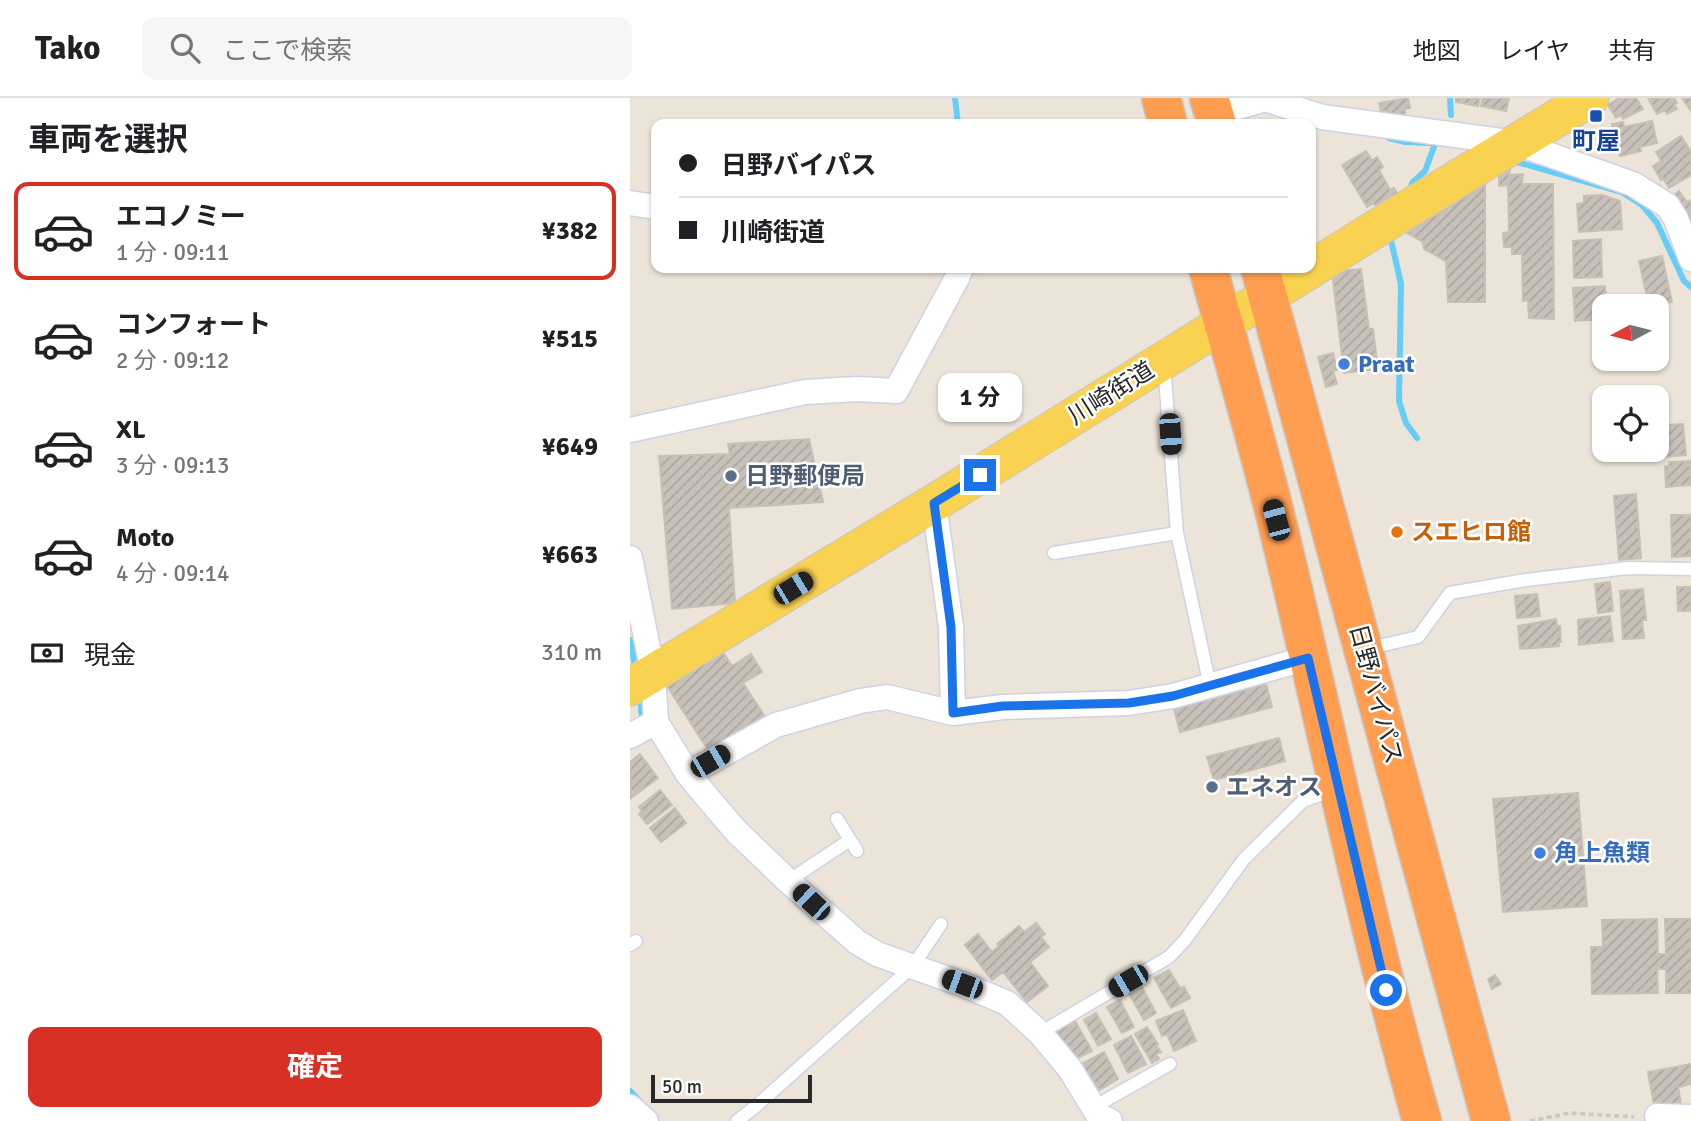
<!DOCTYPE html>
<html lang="ja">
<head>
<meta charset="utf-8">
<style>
  body { margin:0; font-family:Signika,"Noto Sans JP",sans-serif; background:#f6f6f6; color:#202124; height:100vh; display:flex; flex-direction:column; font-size:26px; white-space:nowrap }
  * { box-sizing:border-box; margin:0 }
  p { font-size:23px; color:#757577 }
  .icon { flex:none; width:38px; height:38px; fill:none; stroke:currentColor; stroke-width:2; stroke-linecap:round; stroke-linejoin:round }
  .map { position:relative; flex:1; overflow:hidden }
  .side { display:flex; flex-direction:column; background:#fff; width:630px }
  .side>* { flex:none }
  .hud { position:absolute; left:21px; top:21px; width:665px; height:154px; border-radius:14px; box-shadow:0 2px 5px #0004; display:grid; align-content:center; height:154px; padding:0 28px; background:#fff }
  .needle { width:46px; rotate:263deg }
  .buttons { position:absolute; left:962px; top:196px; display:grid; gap:14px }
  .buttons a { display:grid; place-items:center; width:77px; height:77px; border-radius:14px; background:#fff; box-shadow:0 2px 5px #0004; font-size:35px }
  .scale { position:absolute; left:21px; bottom:18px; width:161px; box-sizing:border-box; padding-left:7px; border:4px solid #282828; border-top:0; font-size:19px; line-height:24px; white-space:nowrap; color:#282828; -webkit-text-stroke:5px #fff; paint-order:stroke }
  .end { position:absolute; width:32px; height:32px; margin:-16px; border:9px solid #1a73e8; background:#fff; box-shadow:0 0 0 4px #fff }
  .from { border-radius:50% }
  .bubble { position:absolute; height:49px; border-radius:14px; background:#fff; box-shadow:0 2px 5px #0004; font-size:23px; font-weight:700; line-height:49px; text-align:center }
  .car { position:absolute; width:21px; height:42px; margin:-21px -10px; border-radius:9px; box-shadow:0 0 5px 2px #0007; background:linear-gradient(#222 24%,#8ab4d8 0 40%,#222 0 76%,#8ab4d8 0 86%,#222 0) }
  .hud b { display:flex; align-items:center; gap:24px; height:66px; font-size:26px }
  .hud b+b { border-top:2px solid #e0e0e0 }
  .hud i { width:18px; height:18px; background:#202124 }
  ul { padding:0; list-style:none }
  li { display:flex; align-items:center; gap:21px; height:98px; margin:0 14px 10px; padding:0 14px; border:4px solid transparent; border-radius:14px }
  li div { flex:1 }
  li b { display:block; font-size:26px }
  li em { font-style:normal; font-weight:700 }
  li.active { border-color:#d93025 }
  li>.icon { width:63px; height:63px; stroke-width:1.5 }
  h2 { padding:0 28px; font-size:32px; line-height:84px }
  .pay { display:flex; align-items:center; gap:18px; height:77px; padding:0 28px; font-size:26px }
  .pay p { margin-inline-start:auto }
  .cta { display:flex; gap:14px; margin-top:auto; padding:14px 28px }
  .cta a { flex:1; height:80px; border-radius:14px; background:#d93025; color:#fff; font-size:28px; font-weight:700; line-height:80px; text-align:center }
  header { display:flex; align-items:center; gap:42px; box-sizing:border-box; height:98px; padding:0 35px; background:#fff; border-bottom:2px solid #e0e0e0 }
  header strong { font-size:33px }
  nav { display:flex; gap:38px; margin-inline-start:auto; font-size:24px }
  .search { width:490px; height:63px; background:#f6f6f6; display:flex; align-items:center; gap:18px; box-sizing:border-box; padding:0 24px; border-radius:14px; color:#757577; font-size:26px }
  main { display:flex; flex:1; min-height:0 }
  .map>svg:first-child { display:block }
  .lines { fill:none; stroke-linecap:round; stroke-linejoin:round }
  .stream { stroke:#64cef6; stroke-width:6 }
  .building { fill:url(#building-hatch); stroke:#c7c0b3; stroke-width:2 }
  .lane-casing { stroke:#ced2e3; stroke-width:15 }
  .street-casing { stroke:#ced2e3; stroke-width:27 }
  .primary-casing { stroke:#c7c7c7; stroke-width:39 }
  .highway-casing { stroke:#c7c7c7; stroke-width:41 }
  .path { stroke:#c7c7c7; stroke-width:3.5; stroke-dasharray:5 3.5; stroke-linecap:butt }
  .lane { stroke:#fff; stroke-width:12 }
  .street { stroke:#fff; stroke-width:24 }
  .primary { stroke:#f9d251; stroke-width:37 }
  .highway { stroke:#ff9d51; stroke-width:38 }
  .route { stroke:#1a73e8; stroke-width:9 }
  .transit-dot { fill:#1a4fb4; stroke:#fff; stroke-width:2.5 }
  .shop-dot { fill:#3f7fe0; stroke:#fff; stroke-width:2.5 }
  .service-dot { fill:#5c6f8a; stroke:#fff; stroke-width:2.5 }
  .food-dot { fill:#e8710a; stroke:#fff; stroke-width:2.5 }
  .labels { text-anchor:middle; stroke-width:5; stroke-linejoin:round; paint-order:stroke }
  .transit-label { font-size:24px; font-weight:bold; fill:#164399; stroke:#fff }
  .shop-label { font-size:24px; font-weight:bold; fill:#366cbe; stroke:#fff; text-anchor:start }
  .street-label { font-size:24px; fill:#282828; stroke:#fff }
  .service-label { font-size:24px; font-weight:bold; fill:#4e5e75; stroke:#fff; text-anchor:start }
  .food-label { font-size:24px; font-weight:bold; fill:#c56008; stroke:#fff; text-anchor:start }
</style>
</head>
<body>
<header>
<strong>Tako</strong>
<div class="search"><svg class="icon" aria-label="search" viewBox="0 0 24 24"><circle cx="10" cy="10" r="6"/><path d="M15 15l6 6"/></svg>ここで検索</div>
<nav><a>地図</a><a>レイヤ</a><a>共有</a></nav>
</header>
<main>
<section class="side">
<h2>車両を選択</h2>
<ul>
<li class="active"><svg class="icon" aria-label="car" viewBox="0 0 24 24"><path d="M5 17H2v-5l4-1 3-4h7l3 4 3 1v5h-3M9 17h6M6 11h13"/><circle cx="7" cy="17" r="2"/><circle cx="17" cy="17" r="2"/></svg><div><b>エコノミー</b><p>1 分 · 09:11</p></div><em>¥382</em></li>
<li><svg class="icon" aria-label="car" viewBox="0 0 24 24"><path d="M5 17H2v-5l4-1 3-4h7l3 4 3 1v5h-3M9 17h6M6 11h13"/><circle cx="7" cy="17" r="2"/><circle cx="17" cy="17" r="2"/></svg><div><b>コンフォート</b><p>2 分 · 09:12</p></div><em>¥515</em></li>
<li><svg class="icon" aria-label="car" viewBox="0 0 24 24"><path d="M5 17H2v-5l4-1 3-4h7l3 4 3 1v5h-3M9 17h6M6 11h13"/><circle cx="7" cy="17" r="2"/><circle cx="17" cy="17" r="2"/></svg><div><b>XL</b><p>3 分 · 09:13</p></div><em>¥649</em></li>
<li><svg class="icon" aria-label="car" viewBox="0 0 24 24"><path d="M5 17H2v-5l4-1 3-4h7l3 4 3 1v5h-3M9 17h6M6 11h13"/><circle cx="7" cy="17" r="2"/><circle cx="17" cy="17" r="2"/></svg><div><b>Moto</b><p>4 分 · 09:14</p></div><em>¥663</em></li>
</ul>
<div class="pay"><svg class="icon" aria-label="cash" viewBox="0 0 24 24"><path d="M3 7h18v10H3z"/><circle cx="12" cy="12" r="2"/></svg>現金<p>310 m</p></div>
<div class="cta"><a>確定</a></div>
</section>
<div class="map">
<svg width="1061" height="1023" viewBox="0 0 1061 1023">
  <defs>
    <pattern id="building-hatch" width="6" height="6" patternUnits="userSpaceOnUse" patternTransform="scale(1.75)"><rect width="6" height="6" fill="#c7c1b9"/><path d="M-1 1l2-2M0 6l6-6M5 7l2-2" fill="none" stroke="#aba69f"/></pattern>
  </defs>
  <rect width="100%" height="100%" fill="#ece4d9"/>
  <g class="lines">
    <path class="stream" d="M325,0L328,26
      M820,0L821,17
      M655,26H667
      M759,40L775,44L800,45
      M887,64L992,94L1012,107L1027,125L1054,183L1061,189
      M780,93L782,85L795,73L805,46
      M760,138L771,186L769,303L776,325L787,340
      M0,542L5,569
      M10,598L12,620
      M0,993L9,1002"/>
  </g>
  <path class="building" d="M778,0L780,10L775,11V16L758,19L757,13L751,14L749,5Z
    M826,0H850L848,8L826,4Z
    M853,0H879L876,13L851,8Z
    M989,0H1006L1013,11L993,21L991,17L986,20L978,7Z
    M1018,0H1044L1047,5L1044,7L1047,11L1037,16L1035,12L1027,16Z
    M1052,0H1061V13Z
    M1022,23L1027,45L1010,49L1011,53L990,58L982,26L993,24L994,29Z
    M1051,38L1061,54V77L1039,90L1033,80L1031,82L1023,68L1031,63L1026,54Z
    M736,53L742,63L747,59L753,69L749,72L760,92L764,90L771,101L749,114L744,105L737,109L712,67Z
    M880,71L879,77L893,76L892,86H923L924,221L899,220L898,202L893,203L892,156H882V149H874L873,135L879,134L878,87L869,88V78Z
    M855,86V204H818L816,163L794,151L793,144L777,135Z
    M1049,93L1057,104L1061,102V133L1041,100Z
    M972,97L990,103L992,131L949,134L947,106L954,105V98Z
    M971,141L972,179L944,180L943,143Z
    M1032,158L1042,204L1019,208L1009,163Z
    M731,171L739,231H743L748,271L714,275L702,174Z
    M975,188L977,208H975V221L945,223L943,190Z
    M703,255L707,272L703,273L707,286L696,289L688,259Z
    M1053,326L1056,357L1035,359L1034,327Z
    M179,341L193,404L99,410L105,505L42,511L29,358L100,356L98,346Z
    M1060,363L1061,387L1036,389L1035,368H1039V364Z
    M1006,396L1011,460L989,462L984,398Z
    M1041,417H1061V458L1042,459Z
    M980,484L983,513L968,515L965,486Z
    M1047,489H1061V513H1048Z
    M1013,491L1016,522H1012L1014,540L993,541L990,493Z
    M907,496L910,518L887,520L885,498Z
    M980,518L983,543L949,547L948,522Z
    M926,521L927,528H930L931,544H928L929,548L890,551L888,528Z
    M92,553L102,568L121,556L132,574L113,585L134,617L78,652L37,588Z
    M636,586L642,609L550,634L544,611Z
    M649,640L655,663L584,682L577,659Z
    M10,656L28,680L1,700L0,664Z
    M30,692L42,707L17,726L9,716L12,713L9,709Z
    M948,695L957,808L873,814L863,701Z
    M45,710L56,725L31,744L20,730Z
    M1027,821L1028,856H1036L1035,821H1061V895H1036V871H1027L1028,895L962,896L961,849H973L972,822Z
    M406,825L415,836L411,839L419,849L400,864L418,888L397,904L373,874L362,882L335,847L348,836L362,854L369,848L367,846L389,828L394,834Z
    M539,872L550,890L554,889L560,900L541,910L524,880Z
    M865,877L871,886L862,891L858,881Z
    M512,889L526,915L514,922L499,896Z
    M490,902L504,929L492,935L477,909Z
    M553,912L566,943L544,953L537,936L532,938L526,923Z
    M466,915L481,941L468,948L454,922Z
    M445,923L462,953L445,961L436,945L434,947L426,933Z
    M517,929L528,946L526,947L531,954L526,956L529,961L522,965L505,936Z
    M501,938L516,966L498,975L484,947Z
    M474,954L488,981L469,992L463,981L459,983L450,967Z
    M1061,966V986L1048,989L1051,1005L1030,1009V1006L1024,1007L1018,974Z"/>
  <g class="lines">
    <g class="lane-casing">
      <path id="lane" d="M534,266L547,435L580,588
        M424,455L547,435
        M736,551L788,539L820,495L896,482L998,470L1061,471
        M207,721L227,753
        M158,783L220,742
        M0,847L6,843
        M410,935L539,859L555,842L614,761L673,703L703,692
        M464,1009L540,966
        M107,1023L125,1009L283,868L311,826"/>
    </g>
    <g class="street-casing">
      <path id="street" d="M584,16L635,1L692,19L886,45L1003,86L1038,108L1046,121L1061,161
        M0,105L26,109
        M0,332L175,294L227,291L266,293L327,180L331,170
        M304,405L321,529L323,615
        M0,460L23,575L26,624L58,676L82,705L106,733L158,783L227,844L247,856L332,886L377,905L410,935L440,971L468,1017L480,1023
        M0,638L26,624
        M58,676L146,627L230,603L257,599L323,615L373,609L499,605L543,598L678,560
        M0,1009L16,1023
        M1027,1018L1061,1019"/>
    </g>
    <g class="primary-casing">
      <path id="primary" d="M0,589L304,405L789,104L960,0"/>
    </g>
    <g class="highway-casing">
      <path id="highway" d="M531,0L538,26
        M579,0L587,26
        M578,170C601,253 625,336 646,420C695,621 735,824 792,1023
        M630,170L861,1023"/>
    </g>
    <path class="path" d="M900,1023L940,1015L1004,1019"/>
    <use href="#lane" class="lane"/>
    <use href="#street" class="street"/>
    <use href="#primary" class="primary"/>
    <use href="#highway" class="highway"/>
  </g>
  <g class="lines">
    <path class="route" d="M350,377L304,405L321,529L323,615L373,608L499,605L543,598L678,560L756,892"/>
  </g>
  <rect class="transit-dot" x="959" y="11" width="14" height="14" rx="3.5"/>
  <g class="shop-dot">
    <circle cx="714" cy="266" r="7"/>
    <circle cx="910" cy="755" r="7"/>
  </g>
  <g class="service-dot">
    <circle cx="101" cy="378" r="7"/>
    <circle cx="582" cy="689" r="7"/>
  </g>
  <circle class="food-dot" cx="767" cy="434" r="7"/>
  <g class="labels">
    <g class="transit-label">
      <text x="966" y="51">町屋</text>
    </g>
    <g class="shop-label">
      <text x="728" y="274">Praat</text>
      <text x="924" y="763">角上魚類</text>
    </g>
    <g class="street-label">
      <text transform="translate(481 295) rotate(-32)" y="8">川崎街道</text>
      <text transform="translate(746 596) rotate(75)" y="8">日野バイパス</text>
    </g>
    <g class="service-label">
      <text x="115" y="386">日野郵便局</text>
      <text x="596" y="697">エネオス</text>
    </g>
    <g class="food-label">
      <text x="781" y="442">スエヒロ館</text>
    </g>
  </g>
</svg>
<div class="buttons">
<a><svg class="needle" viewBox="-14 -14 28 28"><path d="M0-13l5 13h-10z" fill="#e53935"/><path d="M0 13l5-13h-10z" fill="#757577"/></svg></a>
<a><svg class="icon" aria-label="locate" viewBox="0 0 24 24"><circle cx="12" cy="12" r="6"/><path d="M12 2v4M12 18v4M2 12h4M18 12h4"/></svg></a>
</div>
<div class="scale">50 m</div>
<i class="end from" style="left:756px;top:892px"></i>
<i class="end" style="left:350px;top:377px"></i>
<div class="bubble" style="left:308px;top:275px;width:84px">1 分</div>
<i class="car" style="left:540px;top:336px;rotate:176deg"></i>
<i class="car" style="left:646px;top:422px;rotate:345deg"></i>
<i class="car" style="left:163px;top:490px;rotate:59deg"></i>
<i class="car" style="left:80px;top:663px;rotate:60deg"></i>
<i class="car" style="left:181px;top:804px;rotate:313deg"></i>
<i class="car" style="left:498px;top:883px;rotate:240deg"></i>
<i class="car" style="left:332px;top:886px;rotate:290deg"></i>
<div class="hud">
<b><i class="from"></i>日野バイパス</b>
<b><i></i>川崎街道</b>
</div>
</div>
</main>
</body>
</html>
